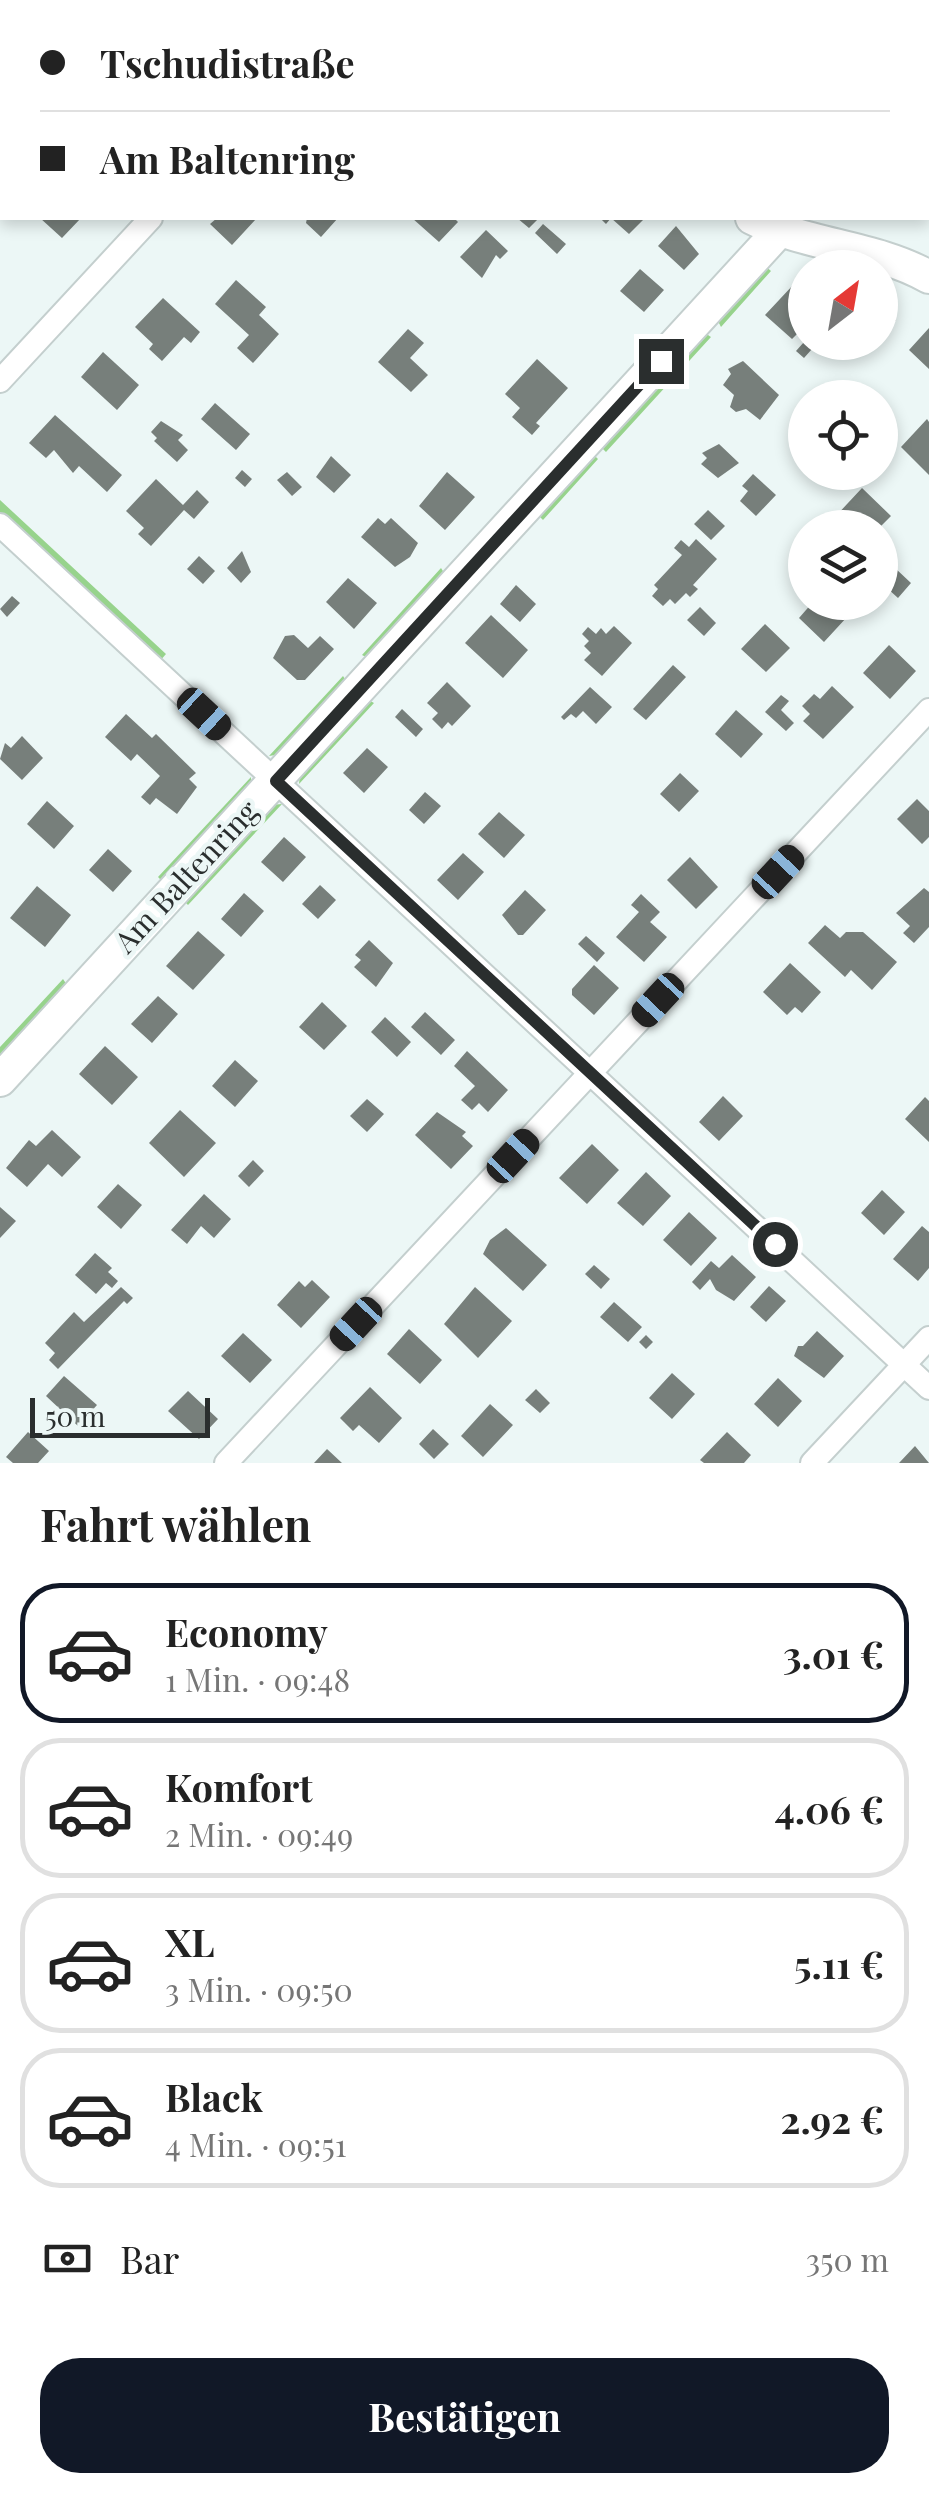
<!DOCTYPE html>
<html lang="de">
<head>
<meta charset="utf-8">
<style>
  body { margin:0; font-family:"Playfair Display",serif; background:#f2f2f2; color:#222; height:100vh; display:flex; flex-direction:column; font-size:38px; white-space:nowrap }
  * { box-sizing:border-box; margin:0 }
  p { font-size:32px; color:#767676 }
  .icon { flex:none; width:55px; height:55px; fill:none; stroke:currentColor; stroke-width:2; stroke-linecap:round; stroke-linejoin:round }
  .map { position:relative; height:1463px; overflow:hidden }
  .drawer { display:flex; flex-direction:column; background:#fff; flex:1 }
  .drawer>* { flex:none }
  .hud { position:absolute; left:0px; top:0px; width:930px; height:220px; box-shadow:0 5px 15px #0003; display:grid; align-content:center; height:220px; padding:0 40px; background:#fff }
  .needle { width:65px; rotate:31deg }
  .controls { position:absolute; left:788px; top:250px; display:grid; gap:20px }
  .controls a { display:grid; place-items:center; width:110px; height:110px; border-radius:50%; background:#fff; box-shadow:0 5px 15px #0003; font-size:50px }
  .scale { position:absolute; left:30px; bottom:25px; width:180px; box-sizing:border-box; padding-left:10px; border:5px solid #2a2e2e; border-top:0; font-size:28px; line-height:35px; white-space:nowrap; color:#2a2e2e; -webkit-text-stroke:8px #ecf7f6; paint-order:stroke }
  .end { position:absolute; width:45px; height:45px; margin:-22px; border:12px solid #2a2e2e; background:#fff; box-shadow:0 0 0 5px #fff }
  .from { border-radius:50% }
  .car { position:absolute; width:30px; height:60px; margin:-30px -15px; border-radius:12px; box-shadow:0 0 8px 2px #0007; background:linear-gradient(#222 24%,#8ab4d8 0 40%,#222 0 76%,#8ab4d8 0 86%,#222 0) }
  .hud b { display:flex; align-items:center; gap:35px; height:95px; font-size:38px }
  .hud b+b { border-top:2px solid #e0e0e0 }
  .hud i { width:25px; height:25px; background:#222 }
  ul { padding:0; list-style:none }
  li { display:flex; align-items:center; gap:30px; height:140px; margin:0 20px 15px; padding:0 20px; border:5px solid #e0e0e0; border-radius:40px }
  li div { flex:1 }
  li b { display:block; font-size:38px }
  li em { font-style:normal; font-weight:700 }
  li.selected { border-color:#111827 }
  li>.icon { width:90px; height:90px; stroke-width:1.5 }
  h2 { padding:0 40px; font-size:45px; line-height:120px }
  .pay { display:flex; align-items:center; gap:25px; height:110px; padding:0 40px; font-size:38px }
  .pay p { margin-inline-start:auto }
  .action { display:flex; gap:20px; margin-top:auto; padding:20px 40px }
  .action a { flex:1; height:115px; border-radius:40px; background:#111827; color:#fff; font-size:40px; font-weight:700; line-height:115px; text-align:center }
  .map>svg:first-child { display:block }
  .green { fill:#97d38c }
  .building { fill:#777f7b }
  .lines { fill:none; stroke-linecap:round; stroke-linejoin:round }
  .street-casing { stroke:#c4cfce; stroke-width:26 }
  .secondary-casing { stroke:#c4cfce; stroke-width:36 }
  .path { stroke:#909898; stroke-width:4; stroke-dasharray:5 8; stroke-linecap:butt }
  .street { stroke:#fff; stroke-width:22 }
  .secondary { stroke:#fff; stroke-width:32 }
  .route { stroke:#2a2e2e; stroke-width:12 }
  .labels { text-anchor:middle; stroke-width:9; stroke-linejoin:round; paint-order:stroke }
  .street-label { font-size:30px; fill:#2a2e2e; stroke:#ecf7f6 }
</style>
</head>
<body>
<div class="map">
<svg width="929" height="1463" viewBox="0 0 929 1463">
  <rect width="100%" height="100%" fill="#ecf7f6"/>
  <path class="green" d="M763,264L771,271L721,327L716,317Z
    M702,331L711,337L606,452L601,447Z
    M593,454L598,459L543,520L535,512Z
    M0,500L166,654L159,662L0,513Z
    M441,568L448,579L372,660L362,655Z
    M343,676L349,685L281,754L269,756Z
    M365,698L374,703L299,784L300,774Z
    M251,777V786L163,882L158,877Z
    M282,804L188,905L184,901L271,805Z
    M63,979L69,988L0,1063V1047Z"/>
  <path class="building" d="M40,218H81L62,238Z
    M217,218H257L232,245L210,224Z
    M307,218H338L321,237L306,223Z
    M412,218H454L458,222L439,242Z
    M517,218H539L529,228Z
    M600,218H645L629,234L611,218L606,224Z
    M543,224L566,244L557,254L535,233Z
    M676,226L699,254L684,270L658,246Z
    M486,230L508,251L500,259L496,255L482,278L460,257Z
    M640,269L664,290L644,312L620,291Z
    M236,280L266,307L259,315L279,334L253,363L237,348L249,335L215,304Z
    M794,284L805,294V326L792,339L765,315Z
    M163,298L200,332L191,343L184,337L162,361L149,349L153,344L135,327Z
    M880,301L896,320L880,336Z
    M929,328V369L909,350Z
    M408,329L424,343L410,358L428,375L411,392L378,362Z
    M804,342L812,349L804,358L796,351Z
    M103,352L139,385L117,410L81,377Z
    M537,359L568,388L536,423L540,426L532,435L512,417L520,408L505,394Z
    M743,361L779,395L760,420L746,409L736,412L730,407L734,395L723,385L731,374L728,369Z
    M215,403L250,434L236,450L201,419Z
    M55,415L122,475L107,492L79,466L73,473L54,450L46,458L29,443Z
    M927,419L929,422V475L901,447Z
    M161,421L183,435L178,440L188,450L177,462L154,441L157,438L151,432Z
    M880,427L892,439L880,452Z
    M719,444L739,463L718,478L701,464L707,458L702,453Z
    M331,456L351,475L334,493L316,477Z
    M242,470L252,479L245,487L235,478Z
    M287,472L302,487L292,496L277,480Z
    M447,472L475,497L445,530L419,506Z
    M753,474L776,495L756,516L740,501L748,491L742,486Z
    M156,479L183,505L197,490L209,502L194,519L184,510L151,546L138,534L144,528L126,511Z
    M862,488L891,516L880,527L876,524L843,528L834,518Z
    M708,510L725,526L711,540L694,524Z
    M378,518L385,524L391,518L418,543L410,557L395,567L361,537Z
    M696,539L717,559L693,585L698,589L690,597L686,593L675,604L670,599L663,606L652,596L658,589L654,585L682,555L674,548L681,540L689,547Z
    M242,551L251,572L241,583L227,568Z
    M880,554L911,583L898,598L887,588L880,595Z
    M199,556L215,571L203,584L187,569Z
    M348,578L377,603L354,629L326,602Z
    M516,585L536,604L520,622L500,604Z
    M12,596L20,603L7,617L0,609Z
    M813,602H831L847,617L824,642L799,618Z
    M700,607L716,623L704,636L687,620Z
    M491,615L528,650L503,678L465,643Z
    M765,624L790,648L766,672L741,649Z
    M614,626L632,643L602,676L584,660L591,653L584,646L589,641L582,634L588,627L596,634L601,628L606,634Z
    M294,635L308,648L320,636L334,649L305,680H297L273,658L285,636Z
    M889,645L916,671L890,699L863,673Z
    M673,665L686,677L646,720L633,709Z
    M447,682L471,706L452,726L448,722L442,729L432,719L438,713L427,703Z
    M832,686L854,707L823,739L803,721L810,714L802,706L814,694L820,699Z
    M590,687L612,707L596,724L583,711L576,718L571,714L564,720L561,717Z
    M781,695L789,701L781,710L794,723L786,731L765,712Z
    M402,709L423,729L416,737L395,717Z
    M736,710L763,734L741,758L715,734Z
    M126,714L152,738L156,734L196,773L189,779L197,787L177,814L156,798L150,805L141,797L160,776L137,754L131,761L105,737Z
    M22,736L43,758L22,780L0,759L5,743L11,748Z
    M367,748L388,767L364,793L343,773Z
    M680,773L699,791L679,812L660,794Z
    M425,792L441,806L424,824L409,810Z
    M917,799L929,811V837L922,844L897,819Z
    M47,801L74,826L54,849L27,824Z
    M499,812L525,835L504,858L478,834Z
    M284,837L306,857L283,882L261,862Z
    M108,849L132,871L113,892L89,870Z
    M463,853L484,872L458,900L437,880Z
    M690,857L718,887L696,909L667,880Z
    M320,885L336,900L318,919L302,904Z
    M37,886L71,915L45,947L10,918Z
    M924,888L929,892V927L914,943L903,933L910,926L896,913Z
    M525,890L546,910L523,935H518L502,915Z
    M244,893L264,911L241,937L221,919Z
    M641,894L660,912L650,922L667,937L644,962L616,937L639,912L631,905Z
    M825,925L840,938L846,932H863L897,962L872,990L851,970L845,977L808,943Z
    M198,931L225,955L193,990L166,966Z
    M586,936L605,953L597,962L578,944Z
    M369,940L393,963L376,987L354,967L361,960L355,955Z
    M790,963L821,992L802,1013L795,1007L787,1015L763,992Z
    M594,965L619,988L594,1015L572,995V989Z
    M158,996L178,1014L152,1043L131,1024Z
    M322,1002L347,1026L324,1050L299,1027Z
    M425,1012L455,1040L441,1055L411,1027Z
    M385,1017L411,1042L397,1057L371,1032Z
    M105,1046L138,1077L112,1105L79,1074Z
    M467,1051L508,1090L488,1112L479,1103L472,1110L461,1100L475,1086L454,1066Z
    M235,1060L258,1081L235,1107L212,1086Z
    M723,1096L743,1116L719,1141L699,1122Z
    M925,1097L929,1101V1142L905,1119Z
    M367,1099L384,1114L367,1132L350,1116Z
    M180,1110L216,1143L184,1177L149,1143Z
    M437,1112L466,1132L462,1136L473,1146L451,1169L415,1135Z
    M52,1130L81,1157L62,1177L48,1164L27,1187L6,1168L29,1140L36,1146Z
    M592,1144L619,1170L587,1204L559,1178Z
    M253,1160L264,1171L249,1187L238,1176Z
    M646,1172L671,1196L643,1226L617,1203Z
    M118,1184L142,1205L121,1229L97,1207Z
    M882,1190L905,1212L884,1235L861,1213Z
    M204,1194L231,1219L214,1238L201,1226L187,1244L171,1230Z
    M0,1207L16,1221L0,1238Z
    M689,1212L717,1238L691,1266L663,1240Z
    M922,1226L929,1232V1268L918,1281L893,1259Z
    M506,1228L547,1265L523,1291L483,1254L490,1240Z
    M95,1253L112,1268L108,1272L118,1281L112,1288L106,1283L96,1294L75,1275Z
    M732,1255L756,1277L734,1301L716,1290L710,1279L700,1290L692,1282L711,1261L719,1268Z
    M594,1265L610,1279L601,1289L585,1274Z
    M312,1280L330,1297L301,1328L277,1305L299,1281L305,1287Z
    M769,1286L786,1301L766,1322L750,1307Z
    M121,1287L133,1298L127,1304L124,1301L58,1369L49,1360L55,1353L45,1343L74,1312L84,1322Z
    M475,1287L512,1321L478,1358L444,1324Z
    M614,1302L642,1327L628,1342L600,1317Z
    M409,1329L442,1360L420,1384L387,1354Z
    M817,1331L844,1356L824,1378L794,1356L798,1346H803Z
    M243,1333L272,1360L250,1383L221,1356Z
    M646,1335L653,1342L646,1349L639,1342Z
    M672,1373L695,1394L672,1419L649,1398Z
    M64,1376L97,1405L78,1426L46,1396Z
    M778,1378L802,1401L778,1427L754,1404Z
    M370,1387L402,1418L379,1443L359,1425L353,1431L340,1418Z
    M536,1389L550,1403L540,1413L525,1400Z
    M188,1391L218,1419L199,1439L168,1411Z
    M490,1404L513,1425L483,1457L461,1436Z
    M433,1429L449,1444L434,1459L419,1444Z
    M28,1432L49,1451L38,1463H13L6,1457Z
    M727,1432L751,1455L744,1463H704L700,1460Z
    M915,1446L929,1463H899Z
    M327,1449L342,1463H314Z"/>
  <g class="lines">
    <g class="street-casing">
      <path id="street" d="M350,2L352,0
        M0,381L151,218
        M0,525L929,1388
        M226,1463L929,710
        M812,1463L929,1338"/>
    </g>
    <g class="secondary-casing">
      <path id="secondary" d="M597,0L599,2
        M752,218C807,246 874,246 929,277
        M0,1080L779,231"/>
    </g>
    <path class="path" d="M28,2L32,0
      M0,26L2,23"/>
    <use href="#street" class="street"/>
    <use href="#secondary" class="secondary"/>
  </g>
  <g class="lines">
    <path class="route" d="M661,361L276,781L775,1244"/>
  </g>
  <g class="labels">
    <g class="street-label">
      <text transform="translate(187 877) rotate(-47)" y="10">Am Baltenring</text>
    </g>
  </g>
</svg>
<div class="controls">
<a><svg class="needle" viewBox="-14 -14 28 28"><path d="M0-13l5 13h-10z" fill="#e53935"/><path d="M0 13l5-13h-10z" fill="#767676"/></svg></a>
<a><svg class="icon" aria-label="locate" viewBox="0 0 24 24"><circle cx="12" cy="12" r="6"/><path d="M12 2v4M12 18v4M2 12h4M18 12h4"/></svg></a>
<a><svg class="icon" aria-label="layers" viewBox="0 0 24 24"><path d="M12 4l9 5-9 5-9-5zM3 14l9 5 9-5"/></svg></a>
</div>
<div class="scale">50 m</div>
<i class="end from" style="left:775px;top:1244px"></i>
<i class="end" style="left:661px;top:361px"></i>
<i class="car" style="left:204px;top:714px;rotate:133deg"></i>
<i class="car" style="left:778px;top:872px;rotate:43deg"></i>
<i class="car" style="left:658px;top:1000px;rotate:223deg"></i>
<i class="car" style="left:513px;top:1156px;rotate:43deg"></i>
<i class="car" style="left:356px;top:1324px;rotate:223deg"></i>
<div class="hud">
<b><i class="from"></i>Tschudistraße</b>
<b><i></i>Am Baltenring</b>
</div>
</div>
<section class="drawer">
<h2>Fahrt wählen</h2>
<ul>
<li class="selected"><svg class="icon" aria-label="car" viewBox="0 0 24 24"><path d="M5 17H2v-5l4-1 3-4h7l3 4 3 1v5h-3M9 17h6M6 11h13"/><circle cx="7" cy="17" r="2"/><circle cx="17" cy="17" r="2"/></svg><div><b>Economy</b><p>1 Min. · 09:48</p></div><em>3.01 €</em></li>
<li><svg class="icon" aria-label="car" viewBox="0 0 24 24"><path d="M5 17H2v-5l4-1 3-4h7l3 4 3 1v5h-3M9 17h6M6 11h13"/><circle cx="7" cy="17" r="2"/><circle cx="17" cy="17" r="2"/></svg><div><b>Komfort</b><p>2 Min. · 09:49</p></div><em>4.06 €</em></li>
<li><svg class="icon" aria-label="car" viewBox="0 0 24 24"><path d="M5 17H2v-5l4-1 3-4h7l3 4 3 1v5h-3M9 17h6M6 11h13"/><circle cx="7" cy="17" r="2"/><circle cx="17" cy="17" r="2"/></svg><div><b>XL</b><p>3 Min. · 09:50</p></div><em>5.11 €</em></li>
<li><svg class="icon" aria-label="car" viewBox="0 0 24 24"><path d="M5 17H2v-5l4-1 3-4h7l3 4 3 1v5h-3M9 17h6M6 11h13"/><circle cx="7" cy="17" r="2"/><circle cx="17" cy="17" r="2"/></svg><div><b>Black</b><p>4 Min. · 09:51</p></div><em>2.92 €</em></li>
</ul>
<div class="pay"><svg class="icon" aria-label="cash" viewBox="0 0 24 24"><path d="M3 7h18v10H3z"/><circle cx="12" cy="12" r="2"/></svg>Bar<p>350 m</p></div>
<div class="action"><a>Bestätigen</a></div>
</section>
</body>
</html>
